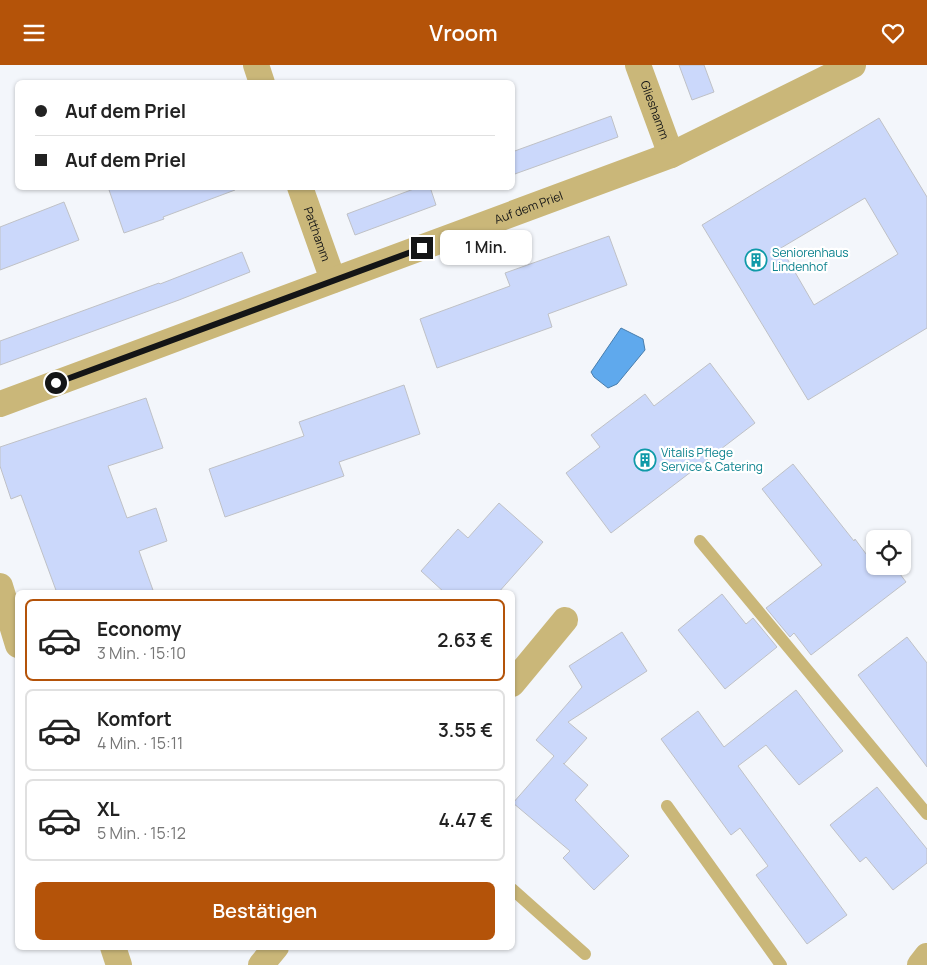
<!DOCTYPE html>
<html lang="de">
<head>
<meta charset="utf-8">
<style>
  body { margin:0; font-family:Manrope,sans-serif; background:#f6f6f6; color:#222; height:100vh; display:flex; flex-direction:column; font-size:19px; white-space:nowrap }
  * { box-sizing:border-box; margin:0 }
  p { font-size:16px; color:#767676 }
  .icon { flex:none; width:28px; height:28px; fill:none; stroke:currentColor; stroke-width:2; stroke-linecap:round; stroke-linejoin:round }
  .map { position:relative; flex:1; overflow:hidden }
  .side { position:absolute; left:15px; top:525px; width:500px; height:360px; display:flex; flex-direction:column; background:#fff; border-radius:8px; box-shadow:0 1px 4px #0004 }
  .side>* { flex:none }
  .top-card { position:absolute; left:15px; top:15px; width:500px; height:110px; border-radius:8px; box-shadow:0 1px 4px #0004; display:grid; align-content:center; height:110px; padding:0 20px; background:#fff }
  .fabs { position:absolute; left:866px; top:465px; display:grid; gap:10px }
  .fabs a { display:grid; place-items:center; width:45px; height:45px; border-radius:8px; background:#fff; box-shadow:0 1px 4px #0004; font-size:25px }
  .end { position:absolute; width:22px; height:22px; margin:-11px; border:6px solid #141516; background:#fff; box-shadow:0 0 0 2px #fff }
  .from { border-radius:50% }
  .bubble { position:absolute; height:35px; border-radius:8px; background:#fff; box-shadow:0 1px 4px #0004; font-size:16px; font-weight:600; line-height:35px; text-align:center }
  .top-card b { display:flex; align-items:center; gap:18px; height:48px; font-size:19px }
  .top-card b+b { border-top:1px solid #e0e0e0 }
  .top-card i { width:12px; height:12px; background:#222 }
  ul { padding:9px 0 0; list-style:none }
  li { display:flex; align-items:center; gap:15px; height:82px; margin:0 10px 8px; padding:0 10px; border:2px solid #e0e0e0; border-radius:8px }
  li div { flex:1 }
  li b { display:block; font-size:19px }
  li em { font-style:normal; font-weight:600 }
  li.current { border-color:#b45309 }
  li>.icon { width:45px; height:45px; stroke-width:1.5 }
  .cta { display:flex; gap:10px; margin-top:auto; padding:10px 20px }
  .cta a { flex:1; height:58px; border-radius:8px; background:#b45309; color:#fff; font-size:20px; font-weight:600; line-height:58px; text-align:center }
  header { display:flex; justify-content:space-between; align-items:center; height:65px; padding:0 20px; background:#b45309; color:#fff; font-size:22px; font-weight:600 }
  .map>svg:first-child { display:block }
  .water { fill:#5fa9ed; stroke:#487dac }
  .building { fill:#cbd8fb; stroke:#bfc1c6; fill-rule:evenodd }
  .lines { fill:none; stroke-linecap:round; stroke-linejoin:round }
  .lane { stroke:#cab779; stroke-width:12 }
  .street { stroke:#cab779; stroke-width:26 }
  .route { stroke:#141516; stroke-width:6 }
  .labels { text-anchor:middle; stroke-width:4.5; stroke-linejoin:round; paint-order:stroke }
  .street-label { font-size:12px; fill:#141516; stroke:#fff }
  .culture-label { font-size:12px; fill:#0d838f; stroke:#fff; text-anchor:start }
</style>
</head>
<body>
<header><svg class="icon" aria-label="menu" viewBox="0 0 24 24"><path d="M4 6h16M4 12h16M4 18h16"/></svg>Vroom<svg class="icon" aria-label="heart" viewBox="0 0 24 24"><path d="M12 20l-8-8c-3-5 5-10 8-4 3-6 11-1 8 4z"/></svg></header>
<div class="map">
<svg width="927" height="900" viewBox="0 0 927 900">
  <rect width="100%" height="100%" fill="#f3f6fb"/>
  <path class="water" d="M621,263L643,274L645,285L617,319L608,323L594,312L591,307Z"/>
  <path class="building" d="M679,0H704L714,27L692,35Z
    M611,51L618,72L512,110V87Z
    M879,53L927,132V263L808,335L702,160ZM865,133L898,189L814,240L781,183Z
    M108,122H234L235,125L163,152L164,154L124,168Z
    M419,122H430L436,140L355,170L347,149Z
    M64,137L79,175L0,205V162Z
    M609,171L627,220L548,249L552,262L437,303L420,254L510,221L505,208Z
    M242,187L250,207L179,235L0,300V276L159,218L160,219Z
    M710,298L755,358L611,468L566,408L600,382L591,370L645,329L654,341Z
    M404,320L420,369L339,397L344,411L225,452L209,404L304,371L299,357Z
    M146,333L163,383L108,401L127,453L156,443L167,476L139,486L154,528H57L21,430L11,434L0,401V382Z
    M793,399L854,476L855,474L875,501H894L906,517L811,590L794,568L790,572L766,543L822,500L762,424Z
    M499,438L543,477L498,528H445L421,506L458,464L468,473Z
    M722,529L746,559L753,553L777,582L725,624L678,565Z
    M622,567L647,606L568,657L587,673L564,699L563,698L588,720L575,735L629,791L594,825L563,793L570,786L513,738L554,691L536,675L582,622L569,601Z
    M907,572L927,598V702L858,610Z
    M796,625L843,686L799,720L766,680L738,701L847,850L807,879L756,810L768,801L740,763L731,770L661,674L698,646L724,682Z
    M877,722L927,784V798L893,825L866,792L860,797L830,760Z"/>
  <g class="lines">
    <path class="lane" d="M700,476L927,749
      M667,741L781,900
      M512,824L585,889"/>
    <g class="street">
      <path d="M256,0L262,18"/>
      <path id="s1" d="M638,0L671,90"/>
      <path id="s2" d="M300,122L333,215"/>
      <path id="s3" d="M0,339L671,90L853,0"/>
      <path d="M0,521L18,580"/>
      <path d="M512,619L565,555"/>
      <path d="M113,882L119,900"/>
      <path d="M261,900L276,882"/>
      <path d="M920,900L927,891"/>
    </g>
  </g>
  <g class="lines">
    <path class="route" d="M56,318L422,183"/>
  </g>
  <defs>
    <g id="building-ring" transform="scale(1.125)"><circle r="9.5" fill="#fff" stroke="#0f9aa8" stroke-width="1.5"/><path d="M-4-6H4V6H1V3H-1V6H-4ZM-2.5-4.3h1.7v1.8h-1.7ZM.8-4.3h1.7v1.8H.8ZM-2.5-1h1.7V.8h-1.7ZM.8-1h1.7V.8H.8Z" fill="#0f9aa8"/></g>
  </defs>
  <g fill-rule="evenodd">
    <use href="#building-ring" x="756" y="195"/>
    <use href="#building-ring" x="645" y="395"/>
  </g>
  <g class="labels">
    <g class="street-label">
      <text dy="4" stroke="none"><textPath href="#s1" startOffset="48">Glieshamm</textPath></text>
      <text dy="4" stroke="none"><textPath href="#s3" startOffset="564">Auf dem Priel</textPath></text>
      <text dy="4" stroke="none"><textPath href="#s2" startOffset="50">Patthamm</textPath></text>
    </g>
    <g class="culture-label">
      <text x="772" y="192">Seniorenhaus<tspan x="772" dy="14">Lindenhof</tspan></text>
      <text x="661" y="392">Vitalis Pflege<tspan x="661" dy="14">Service &amp; Catering</tspan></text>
    </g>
  </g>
</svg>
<div class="fabs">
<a><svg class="icon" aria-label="locate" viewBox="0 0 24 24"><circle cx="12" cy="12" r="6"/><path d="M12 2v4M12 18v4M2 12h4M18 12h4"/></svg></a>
</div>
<i class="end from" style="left:56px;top:318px"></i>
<i class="end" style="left:422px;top:183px"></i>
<div class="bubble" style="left:440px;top:165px;width:92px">1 Min.</div>
<div class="top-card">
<b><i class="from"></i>Auf dem Priel</b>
<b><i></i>Auf dem Priel</b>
</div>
<section class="side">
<ul>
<li class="current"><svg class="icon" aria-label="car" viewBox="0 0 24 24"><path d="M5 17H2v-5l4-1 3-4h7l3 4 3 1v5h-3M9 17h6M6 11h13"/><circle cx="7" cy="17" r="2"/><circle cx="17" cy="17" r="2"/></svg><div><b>Economy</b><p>3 Min. · 15:10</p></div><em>2.63 €</em></li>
<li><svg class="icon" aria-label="car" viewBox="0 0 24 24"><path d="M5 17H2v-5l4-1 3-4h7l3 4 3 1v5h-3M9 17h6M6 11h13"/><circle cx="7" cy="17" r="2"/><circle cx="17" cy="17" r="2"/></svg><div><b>Komfort</b><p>4 Min. · 15:11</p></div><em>3.55 €</em></li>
<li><svg class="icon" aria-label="car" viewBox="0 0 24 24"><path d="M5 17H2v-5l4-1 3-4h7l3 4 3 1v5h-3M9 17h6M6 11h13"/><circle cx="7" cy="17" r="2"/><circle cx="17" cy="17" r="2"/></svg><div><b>XL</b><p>5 Min. · 15:12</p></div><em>4.47 €</em></li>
</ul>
<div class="cta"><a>Bestätigen</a></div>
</section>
</div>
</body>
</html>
